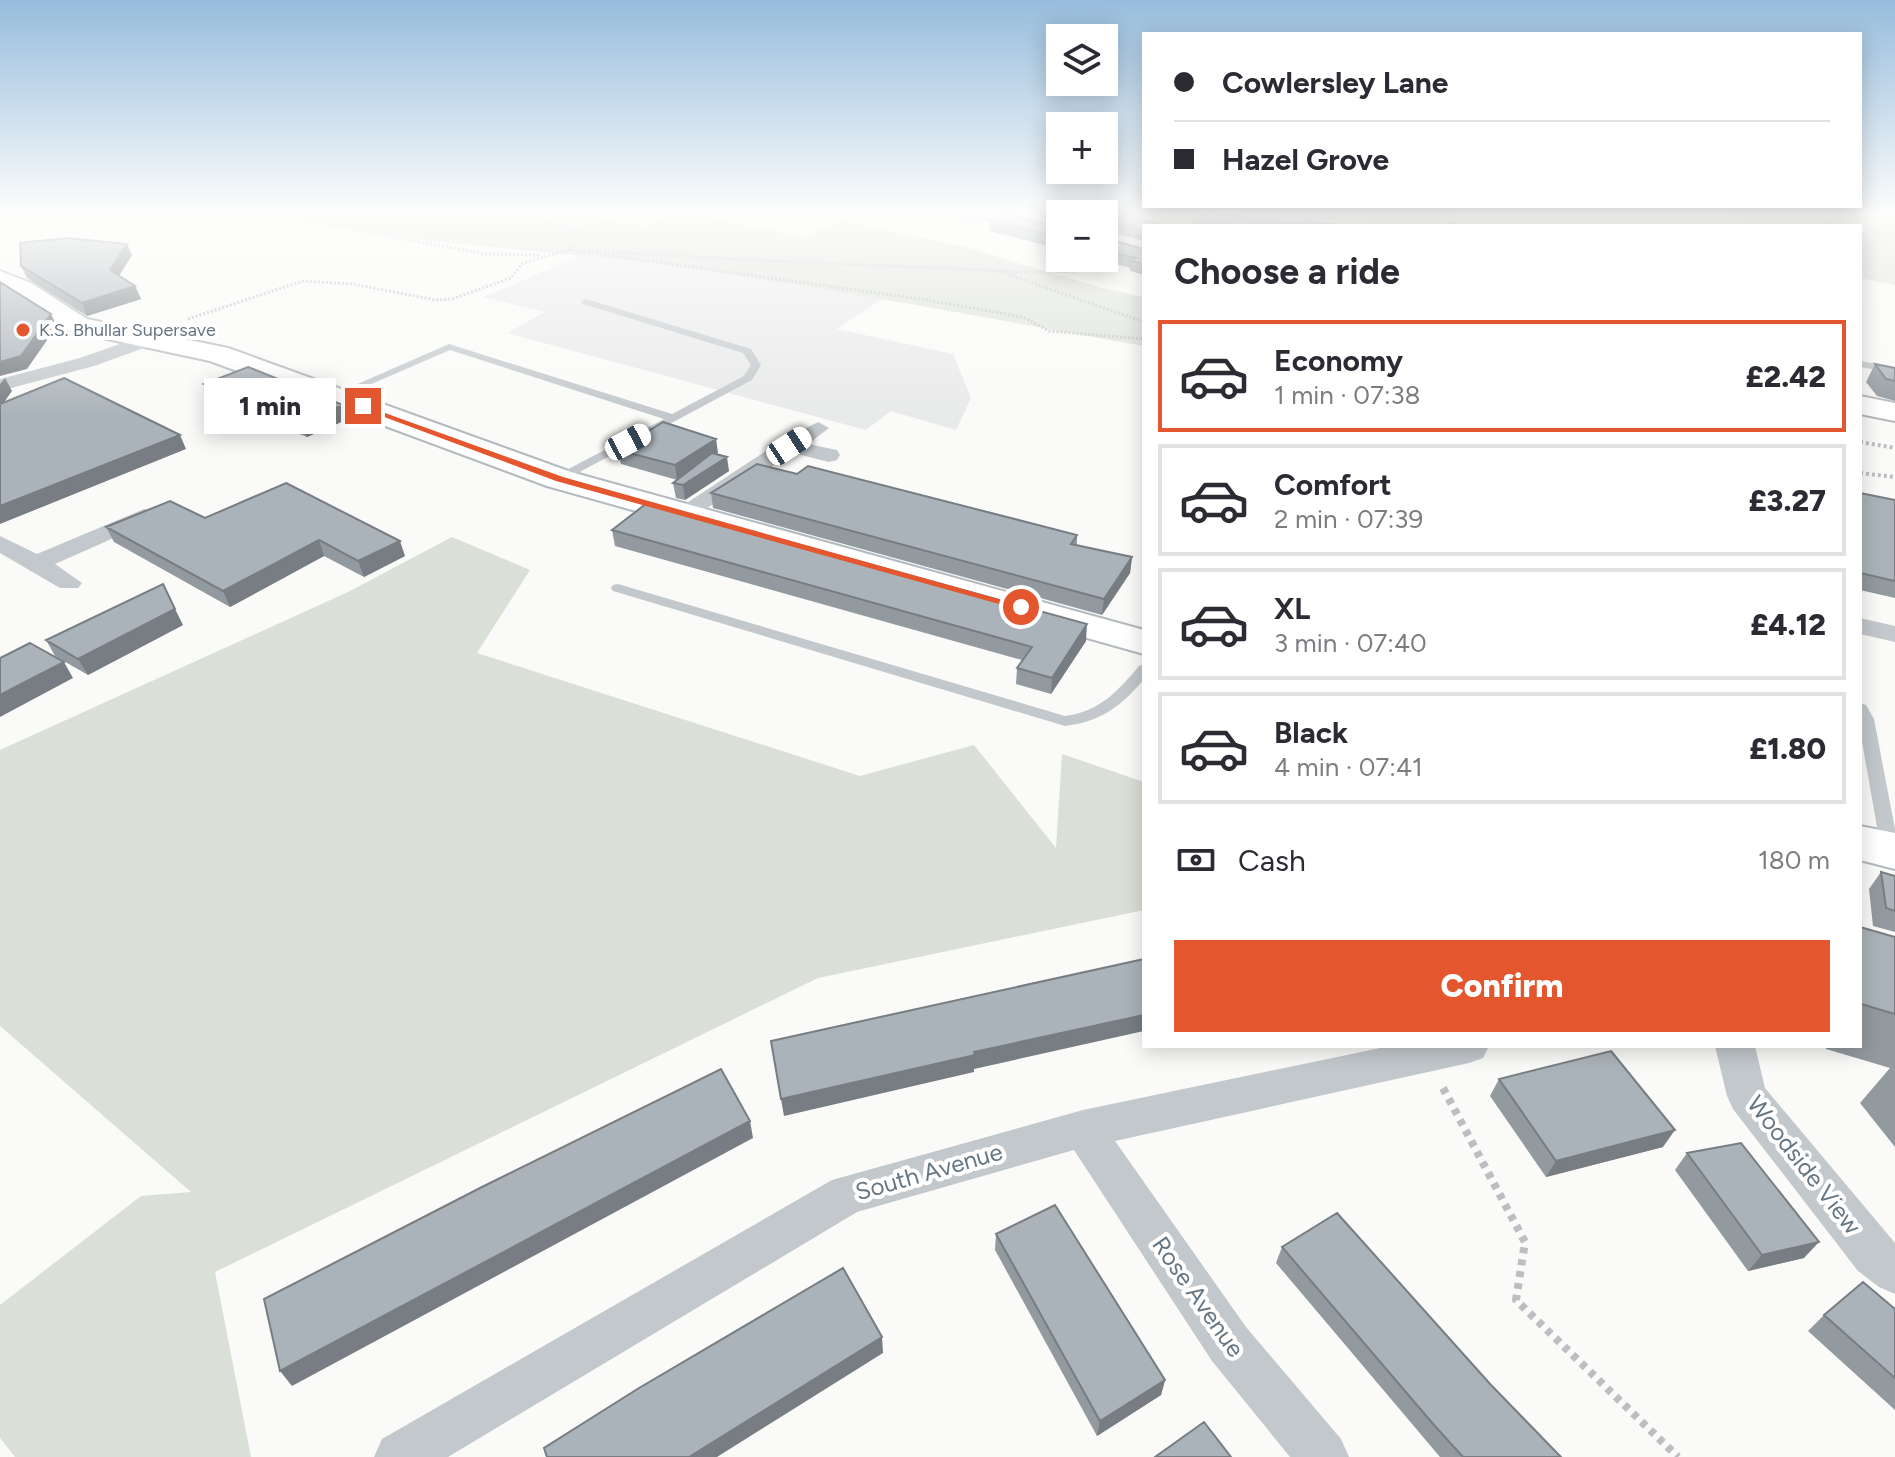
<!DOCTYPE html>
<html lang="en">
<head>
<meta charset="utf-8">
<style>
  body { margin:0; font-family:Figtree,sans-serif; background:#f7f7f7; color:#2b2b33; height:100vh; display:flex; flex-direction:column; font-size:30px; white-space:nowrap }
  * { box-sizing:border-box; margin:0 }
  p { font-size:26px; color:#7c7c81 }
  .icon { flex:none; width:44px; height:44px; fill:none; stroke:currentColor; stroke-width:2; stroke-linecap:round; stroke-linejoin:round }
  .map { position:relative; flex:1; overflow:hidden }
  .details { position:absolute; left:1142px; top:224px; width:720px; height:824px; display:flex; flex-direction:column; background:#fff; border-radius:0px; box-shadow:0 4px 20px #0003 }
  .details>* { flex:none }
  .banner { position:absolute; left:1142px; top:32px; width:720px; height:176px; border-radius:0px; box-shadow:0 4px 20px #0003; display:grid; align-content:center; height:176px; padding:0 32px; background:#fff }
  .controls { position:absolute; left:1046px; top:24px; display:grid; gap:16px }
  .controls a { display:grid; place-items:center; width:72px; height:72px; border-radius:0px; background:#fff; box-shadow:0 4px 20px #0003; font-size:40px }
  .end { position:absolute; width:36px; height:36px; margin:-18px; border:10px solid #e4572e; background:#fff; box-shadow:0 0 0 4px #fff }
  .from { border-radius:50% }
  .bubble { position:absolute; height:56px; border-radius:0px; background:#fff; box-shadow:0 4px 20px #0003; font-size:26px; font-weight:800; line-height:56px; text-align:center }
  .car { position:absolute; width:24px; height:48px; margin:-24px -12px; border-radius:10px; box-shadow:0 0 6px 2px #0007; background:linear-gradient(#fff 24%,#345 0 40%,#fff 0 76%,#345 0 86%,#fff 0) }
  .banner b { display:flex; align-items:center; gap:28px; height:76px; font-size:30px }
  .banner b+b { border-top:2px solid #e1e1e2 }
  .banner i { width:20px; height:20px; background:#2b2b33 }
  ul { padding:0; list-style:none }
  li { display:flex; align-items:center; gap:24px; height:112px; margin:0 16px 12px; padding:0 16px; border:4px solid #e1e1e2; border-radius:0px }
  li div { flex:1 }
  li b { display:block; font-size:30px }
  li em { font-style:normal; font-weight:800 }
  li.on { border-color:#e4572e }
  li>.icon { width:72px; height:72px; stroke-width:1.5 }
  h2 { padding:0 32px; font-size:36px; line-height:96px }
  .pay { display:flex; align-items:center; gap:20px; height:88px; padding:0 32px; font-size:30px }
  .pay p { margin-inline-start:auto }
  .action { display:flex; gap:16px; margin-top:auto; padding:16px 32px }
  .action a { flex:1; height:92px; border-radius:0px; background:#e4572e; color:#fff; font-size:32px; font-weight:800; line-height:92px; text-align:center }
  .map>svg:first-child { display:block }
  .built { fill:#e8e9e9 }
  .green { fill:#dadfd7 }
  .lines { fill:none; stroke-linecap:round; stroke-linejoin:round }
  .secondary-casing { stroke:#b3babf; stroke-width:4 }
  .primary-casing { stroke:#b5babe; stroke-width:4 }
  .path-far2 { stroke:#bbbfc2; stroke-width:3; stroke-dasharray:2 2; stroke-linecap:butt }
  .path-far1 { stroke:#bbbfc2; stroke-width:4; stroke-dasharray:3 3; stroke-linecap:butt }
  .path { stroke:#bbbfc2; stroke-width:8; stroke-dasharray:6 6; stroke-linecap:butt }
  .lane { fill:#c3c8cc; fill-rule:evenodd }
  .street { fill:#c3c8cc; fill-rule:evenodd }
  .secondary { fill:#fff; fill-rule:evenodd }
  .primary { fill:#fff; fill-rule:evenodd }
  .wall { fill:#929a9f }
  .shaded-wall { fill:#777d82 }
  .building { fill:#aab3b9; stroke:#777d82; stroke-width:2 }
  .route { fill:#e4572e }
  .poi-dot { fill:#e4572e; stroke:#fff; stroke-width:3 }
  .labels { text-anchor:middle; stroke-width:8; stroke-linejoin:round; paint-order:stroke }
  .far-poi-label { font-size:18px; fill:#657683; stroke:#fff; text-anchor:start }
  .near-street-label { font-size:24px; fill:#657683; stroke:#fff }
</style>
</head>
<body>
<div class="map">
<svg width="1895" height="1457" viewBox="0 0 1895 1457">
  <rect width="100%" height="100%" fill="#fafaf8"/>
  <path class="built" d="M580,256L673,265L882,299L837,329L953,354L971,398L956,430L891,411L866,430L507,333L545,312L483,297Z"/>
  <path class="green" d="M83,213H568L647,226L678,213H708L705,217L805,237L842,220L961,246L1102,288L1144,297V346L911,304L673,265L414,239L283,216L101,220Z
    M1151,213H1458L1433,226H1388L1351,220L1275,223L1199,217L1194,220Z
    M1725,213H1895V285L1860,278V226H1755Z
    M452,537L530,570L477,653L860,776L974,745L1056,848L1062,754L1144,782V910L818,978L215,1272L251,1457H15L0,1438V1305L141,1196L191,1192L0,1026V750L348,592Z"/>
  <g class="lines">
    <g class="secondary-casing">
      <path id="secondary" d="M0,271L31,283L87,319L228,348L571,472L1144,630V654L547,486L210,361L70,331L0,287Z
        M1860,826L1895,833V869L1860,860Z"/>
    </g>
    <g class="primary-casing">
      <path id="primary" d="M987,213H1024L1060,221V235L990,218Z
        M1860,396L1895,403V421L1860,414Z"/>
    </g>
    <path class="path-far2" d="M265,213L485,254L540,255
      M1783,213L1845,226
      M1860,229L1895,237
      M569,250L921,299L1023,317L1049,331L1144,339
      M584,250C704,258 824,264 944,268C995,270 1074,279 1120,262
      M1001,272L1144,322
      M188,319L303,281L353,284L435,300L452,299L511,278L523,263L569,250L583,233L518,213"/>
    <path class="path-far1" d="M1860,442L1895,448
      M1860,473L1895,477"/>
    <path class="path" d="M1443,1088L1525,1242L1516,1300L1678,1457"/>
    <path class="lane" d="M586,299L751,349L761,365L752,380L559,483L553,479L555,476L664,419L450,350L339,398L330,396L449,344L672,414L744,376L751,365L743,353L583,304L581,302Z
      M1860,361L1895,367V373L1860,367Z
      M618,584L1065,716C1099,712 1118,691 1139,666L1144,664V679C1122,706 1100,722 1065,726L613,591L611,588L613,585Z
      M1860,703L1866,705L1874,719L1895,829V855H1884L1881,850L1860,730Z"/>
    <path class="street" d="M934,213H1016L1017,215C1003,227 955,221 936,216Z
      M1453,220L1460,226H1442Z
      M148,334L157,340L155,344L94,366L0,391V379L80,358Z
      M818,422L829,428L808,444L837,450L840,455L837,460L829,462L793,453L693,517H677L673,512L781,441Z
      M144,509L152,511L156,516L152,521L55,564L82,583L78,588H60L0,553V536L37,554Z
      M1860,618L1895,626V642L1860,634Z
      M1390,1046H1489L1483,1058L1469,1063L1115,1141L1246,1327L1341,1439L1349,1457H1290L1212,1361L1074,1150L857,1212L448,1457H374L382,1439L832,1180L1083,1110Z
      M1715,1046H1755L1765,1088L1895,1243V1294L1879,1287L1858,1271L1733,1109L1727,1096Z"/>
    <use href="#secondary" class="secondary"/>
    <use href="#primary" class="primary"/>
  </g>
  <path class="wall" d="M1036,213H1112L1144,226V241L1105,230L1104,214H1060V219Z
    M990,220L1060,226V249L990,231Z
    M1104,239L1144,249V275L1130,271V268L1094,258H1104Z
    M132,255L119,276L135,286L141,299L87,316L27,278L21,266Z
    M1875,364L1895,368V401L1877,396L1866,382Z
    M204,384L343,405L348,419L307,437L210,398Z
    M716,439L717,454L729,471L685,500L676,498L673,483L677,480L621,464L618,450Z
    M797,474L1077,535V545L1132,557L1130,573L1102,615L713,508L711,493Z
    M1860,493L1895,500V598L1860,590Z
    M205,518L405,556L364,577L324,556L230,607L114,542L106,527Z
    M612,530L1086,641L1051,694L1016,684L1017,668L1022,660L615,546Z
    M183,625L88,675L55,656L46,640Z
    M1881,872L1895,876V932L1873,926L1869,889Z
    M1860,927L1895,937V1147L1860,1103L1890,1068L1826,1049V1046H1860Z
    M1499,1079L1663,1147L1546,1177L1490,1096Z
    M1687,1153L1804,1258L1748,1271L1675,1170Z
    M996,1234L1165,1380L1161,1395L1097,1436L995,1250Z
    M1282,1247L1491,1385L1561,1457H1440L1276,1263Z
    M1895,1309V1410L1808,1331L1824,1315Z"/>
  <path class="shaded-wall" d="M127,244L132,255L115,282L110,270Z
    M135,286L141,299L87,316L82,303Z
    M51,314L57,326L27,369L0,376V362Z
    M5,378L12,391L0,408V384Z
    M343,405L348,419L307,437L302,422Z
    M180,435L186,449L0,524V506Z
    M716,439L718,453L677,480L675,465Z
    M727,457L729,471L685,500L683,485Z
    M319,540L324,556L230,607L223,591Z
    M400,541L405,556L364,577L358,561Z
    M1132,557L1130,573L1102,615L1104,599Z
    M175,609L183,625L88,675L78,659Z
    M1087,624L1086,641L1051,694L1052,678Z
    M64,662L73,678L0,717V695Z
    M1144,1015V1031L974,1069V1072L784,1116L781,1099L974,1052Z
    M750,1121L753,1138L292,1386L280,1371Z
    M1675,1130L1663,1147L1546,1177L1556,1161Z
    M1819,1242L1804,1258L1748,1271L1762,1255Z
    M882,1337L883,1353L717,1457H689Z
    M1165,1380L1161,1395L1097,1436L1100,1421Z"/>
  <path class="building" d="M1063,213H1112L1167,226H1144V230L1106,220L1104,221V214H1063Z
    M1203,213H1214L1302,225L1304,221L1345,226H1191Z
    M1005,214L1060,226V238L990,220Z
    M67,238L127,244L110,270L135,286L82,303L21,266L20,243Z
    M1104,238L1144,249V264L1131,261L1136,258L1104,250Z
    M0,282L51,314L21,356L0,362Z
    M1875,364L1895,368V381L1886,379Z
    M248,367L343,405L302,422L204,384Z
    M64,378L180,435L0,506V404Z
    M663,422L716,439L675,465L618,450Z
    M712,453L727,457L683,485L673,483Z
    M757,464L797,474L808,466L1077,535L1071,544L1132,557L1104,599L711,493Z
    M286,483L400,541L358,561L319,540L223,591L106,527L170,501L205,518Z
    M1860,493L1895,500V581L1860,573Z
    M647,503L1087,624L1052,678L1017,668L1032,647L612,530Z
    M163,584L175,609L78,659L46,640Z
    M30,643L64,662L0,695V658Z
    M1881,872L1895,876V911L1886,908Z
    M1860,927L1895,937V1014L1861,1004Z
    M1144,959V1015L974,1052L975,1055L781,1099L771,1041Z
    M1611,1051L1675,1130L1556,1161L1499,1079Z
    M721,1069L750,1121L280,1371L264,1299L482,1187Z
    M1741,1143L1819,1242L1762,1255L1687,1153Z
    M1055,1205L1165,1380L1100,1421L996,1234Z
    M1337,1213L1491,1385L1561,1457H1463L1434,1425L1282,1247Z
    M843,1268L882,1337L689,1457H547L544,1448L639,1388Z
    M1863,1282L1895,1309V1378L1824,1315Z
    M1204,1422L1231,1457H1155Z"/>
  <linearGradient id="sky" x2="0" y2="1"><stop stop-color="#96bcdc"/><stop offset="0.51" stop-color="#fdfdfc"/><stop offset="1" stop-color="#fdfdfc" stop-opacity="0"/></linearGradient>
  <rect width="1895" height="417" fill="url(#sky)"/>
  <path class="route" d="M360,404L563,477L1027,607L1017,609L556,481L360,408Z"/>
  <circle class="poi-dot" cx="23" cy="330" r="8"/>
  <g class="labels">
    <g class="far-poi-label">
      <text x="39" y="336">K.S. Bhullar Supersave</text>
    </g>
    <g class="near-street-label">
      <text transform="translate(1804 1165) rotate(52)" y="8">Woodside View</text>
      <text transform="translate(929 1172) rotate(-16)" y="8">South Avenue</text>
      <text transform="translate(1198 1297) rotate(55)" y="8">Rose Avenue</text>
    </g>
  </g>
</svg>
<div class="controls">
<a><svg class="icon" aria-label="layers" viewBox="0 0 24 24"><path d="M12 4l9 5-9 5-9-5zM3 14l9 5 9-5"/></svg></a>
<a>+</a>
<a>−</a>
</div>
<i class="end from" style="left:1021px;top:607px"></i>
<i class="end" style="left:363px;top:406px"></i>
<div class="bubble" style="left:204px;top:378px;width:132px">1 min</div>
<i class="car" style="left:628px;top:442px;rotate:62deg"></i>
<i class="car" style="left:789px;top:446px;rotate:57deg"></i>
<div class="banner">
<b><i class="from"></i>Cowlersley Lane</b>
<b><i></i>Hazel Grove</b>
</div>
<section class="details">
<h2>Choose a ride</h2>
<ul>
<li class="on"><svg class="icon" aria-label="car" viewBox="0 0 24 24"><path d="M5 17H2v-5l4-1 3-4h7l3 4 3 1v5h-3M9 17h6M6 11h13"/><circle cx="7" cy="17" r="2"/><circle cx="17" cy="17" r="2"/></svg><div><b>Economy</b><p>1 min · 07:38</p></div><em>£2.42</em></li>
<li><svg class="icon" aria-label="car" viewBox="0 0 24 24"><path d="M5 17H2v-5l4-1 3-4h7l3 4 3 1v5h-3M9 17h6M6 11h13"/><circle cx="7" cy="17" r="2"/><circle cx="17" cy="17" r="2"/></svg><div><b>Comfort</b><p>2 min · 07:39</p></div><em>£3.27</em></li>
<li><svg class="icon" aria-label="car" viewBox="0 0 24 24"><path d="M5 17H2v-5l4-1 3-4h7l3 4 3 1v5h-3M9 17h6M6 11h13"/><circle cx="7" cy="17" r="2"/><circle cx="17" cy="17" r="2"/></svg><div><b>XL</b><p>3 min · 07:40</p></div><em>£4.12</em></li>
<li><svg class="icon" aria-label="car" viewBox="0 0 24 24"><path d="M5 17H2v-5l4-1 3-4h7l3 4 3 1v5h-3M9 17h6M6 11h13"/><circle cx="7" cy="17" r="2"/><circle cx="17" cy="17" r="2"/></svg><div><b>Black</b><p>4 min · 07:41</p></div><em>£1.80</em></li>
</ul>
<div class="pay"><svg class="icon" aria-label="cash" viewBox="0 0 24 24"><path d="M3 7h18v10H3z"/><circle cx="12" cy="12" r="2"/></svg>Cash<p>180 m</p></div>
<div class="action"><a>Confirm</a></div>
</section>
</div>
</body>
</html>
